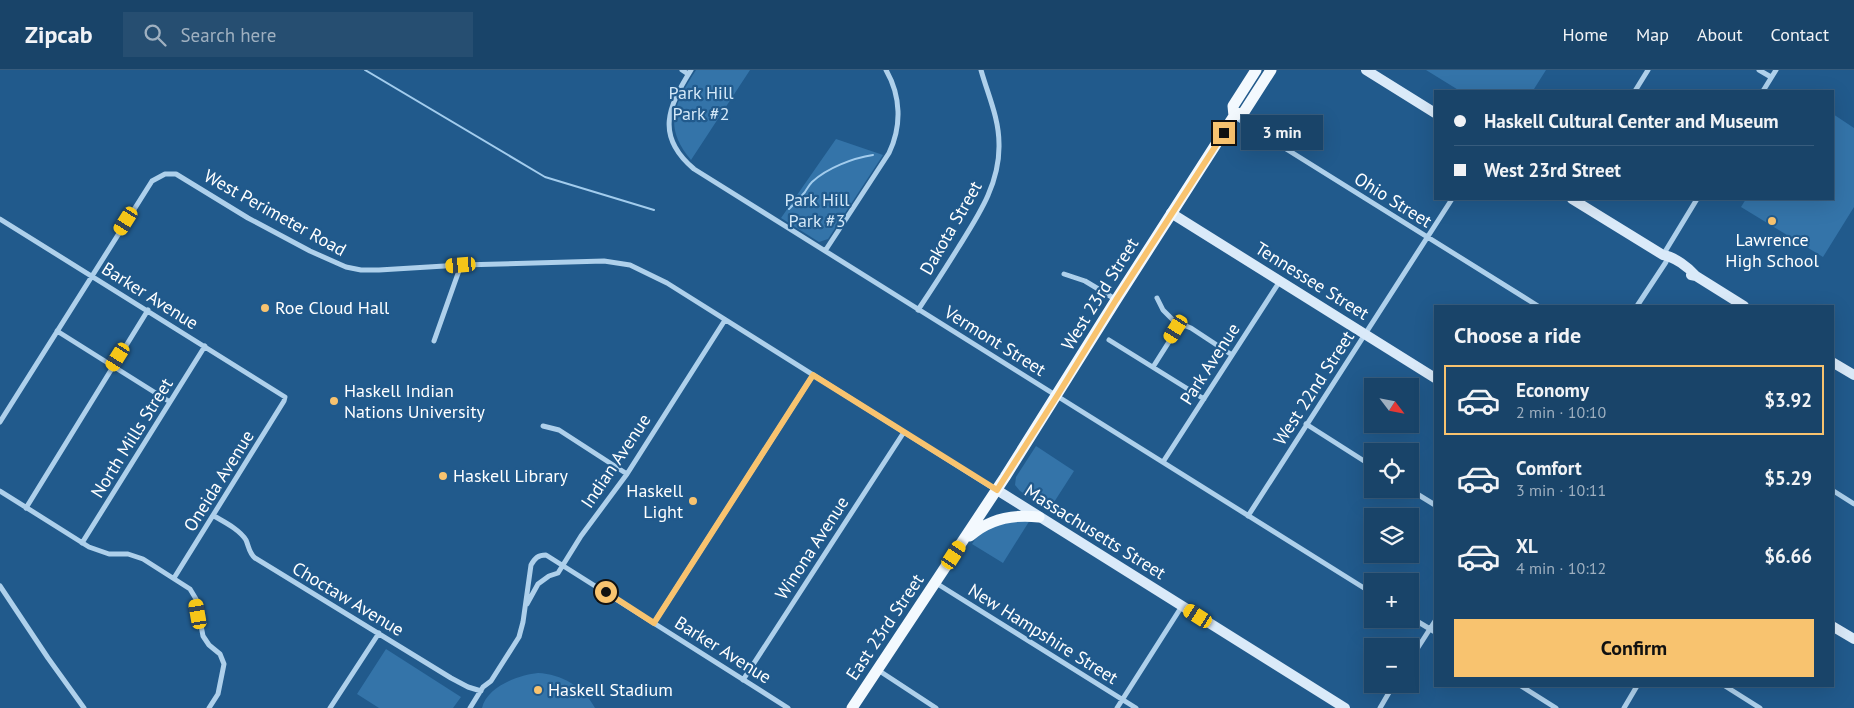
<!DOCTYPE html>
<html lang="en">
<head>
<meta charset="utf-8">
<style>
  body { margin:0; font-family:"PT Sans",sans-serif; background:#264e71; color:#f1f3f6; height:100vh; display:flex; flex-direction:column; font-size:19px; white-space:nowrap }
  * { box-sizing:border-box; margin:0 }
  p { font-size:16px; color:#9fb0c0 }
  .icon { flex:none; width:28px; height:28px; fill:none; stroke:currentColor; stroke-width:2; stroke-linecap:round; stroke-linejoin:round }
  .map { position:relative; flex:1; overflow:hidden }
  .side { position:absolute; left:1434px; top:235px; width:400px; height:382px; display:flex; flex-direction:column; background:#194469; border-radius:0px; box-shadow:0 5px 20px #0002,0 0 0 1px #375c7d }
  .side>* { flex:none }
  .hud { position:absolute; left:1434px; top:20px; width:400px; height:110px; border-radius:0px; box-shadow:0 5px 20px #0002,0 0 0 1px #375c7d; display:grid; align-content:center; height:110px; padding:0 20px; background:#194469 }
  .needle { width:32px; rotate:122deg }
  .fabs { position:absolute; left:1364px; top:308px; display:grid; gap:10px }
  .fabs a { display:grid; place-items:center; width:55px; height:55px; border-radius:0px; background:#194469; box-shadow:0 5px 20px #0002,0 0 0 1px #375c7d; font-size:25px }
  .end { position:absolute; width:22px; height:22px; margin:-11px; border:6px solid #f8c36f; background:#111; box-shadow:0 0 0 2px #111 }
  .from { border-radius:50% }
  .bubble { position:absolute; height:35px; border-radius:0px; background:#194469; box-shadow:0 5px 20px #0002,0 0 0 1px #375c7d; font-size:16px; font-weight:800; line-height:35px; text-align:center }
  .car { position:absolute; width:15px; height:30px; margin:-15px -8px; border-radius:6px; box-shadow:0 0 4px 1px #0007; background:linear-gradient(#f5c518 24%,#345 0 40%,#f5c518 0 76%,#345 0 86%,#f5c518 0) }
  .hud b { display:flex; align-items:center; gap:18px; height:48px; font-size:19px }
  .hud b+b { border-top:1px solid #375c7d }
  .hud i { width:12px; height:12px; background:#f1f3f6 }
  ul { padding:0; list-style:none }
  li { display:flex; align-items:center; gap:15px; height:70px; margin:0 10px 8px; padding:0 10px; border:2px solid transparent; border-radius:0px }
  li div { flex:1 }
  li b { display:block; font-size:19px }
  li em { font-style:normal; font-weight:800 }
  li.selected { border-color:#f8c36f }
  li>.icon { width:45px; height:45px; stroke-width:1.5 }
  h2 { padding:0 20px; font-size:22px; line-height:60px }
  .action { display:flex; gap:10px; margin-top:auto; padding:10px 20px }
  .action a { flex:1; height:58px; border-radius:0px; background:#f8c36f; color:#111; font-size:20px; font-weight:800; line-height:58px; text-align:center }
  header { display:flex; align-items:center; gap:30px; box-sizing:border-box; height:70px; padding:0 25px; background:#194469; border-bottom:1px solid #375c7d }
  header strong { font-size:24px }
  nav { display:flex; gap:28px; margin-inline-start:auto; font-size:18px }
  .search { width:350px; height:45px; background:#264e71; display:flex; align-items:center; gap:12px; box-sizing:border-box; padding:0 18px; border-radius:0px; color:#9fb0c0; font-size:19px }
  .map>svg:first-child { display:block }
  .green { fill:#3474a9 }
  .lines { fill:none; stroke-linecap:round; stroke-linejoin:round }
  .stream { stroke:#a2cced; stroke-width:2 }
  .street { stroke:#aed0eb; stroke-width:5 }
  .secondary { stroke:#daeaf9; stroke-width:10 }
  .primary { stroke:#f3f9fe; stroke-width:11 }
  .route { stroke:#f8c36f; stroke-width:6 }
  .poi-dot { fill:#f8c36f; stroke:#215a8c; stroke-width:2 }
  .labels { text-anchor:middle; stroke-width:4.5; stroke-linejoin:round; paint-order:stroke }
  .park-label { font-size:18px; fill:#d3e8f8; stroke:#215a8c }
  .street-label { font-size:18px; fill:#fff; stroke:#215a8c }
  .poi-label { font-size:18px; fill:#fff; stroke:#215a8c; text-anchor:start }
</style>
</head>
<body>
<header>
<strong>Zipcab</strong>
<div class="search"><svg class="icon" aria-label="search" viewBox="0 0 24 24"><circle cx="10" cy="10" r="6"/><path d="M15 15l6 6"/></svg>Search here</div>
<nav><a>Home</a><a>Map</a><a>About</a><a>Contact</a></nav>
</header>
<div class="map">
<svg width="1854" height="638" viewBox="0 0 1854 638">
  <rect width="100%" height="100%" fill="#215a8c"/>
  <path class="green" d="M696,0H750L691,90C662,56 675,33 696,0Z
    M1426,0H1546L1534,19L1526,21H1460Z
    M1833,44L1854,58V137L1823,187L1741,137L1746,129H1832Z
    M836,69L883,85L828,169L819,172L781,148Z
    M1036,376L1074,401L1049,440L1020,421L1015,415L1016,407Z
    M1030,450L1003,493L972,474C988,450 1004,452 1030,450Z
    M386,579L461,627L453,638H379L357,624Z
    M538,603C561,604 584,617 595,638H482C487,617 518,605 538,603Z"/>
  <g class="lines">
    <path class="stream" d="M365,0L545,107L654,140
      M789,139C794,134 800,128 805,122C807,119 809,115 812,112C827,98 853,88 873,85"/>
    <path class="street" d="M682,0L688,4
      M691,0C668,37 655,66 694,99L1372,523
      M1759,0L1771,7
      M1635,21L1648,0
      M1763,21L1776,0
      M1235,47L1538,236
      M0,149L285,327L284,331L174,508
      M825,181L889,83C902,56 901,26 886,0
      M1663,185L1697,129
      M1064,204L1085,211L1115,229
      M1157,228L1163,240L1179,256H1186L1191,258L1232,285
      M1637,236L1666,192
      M918,240C932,219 945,199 958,178C978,146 1000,114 999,74C999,48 988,25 981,0
      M57,261L170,332
      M1109,270L1204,329
      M434,271L461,195
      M1153,297L1179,256
      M0,352L152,111L165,104H176L248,148L310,181L346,197L361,200H379L461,195L604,191L630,195L667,213L996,420
      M1306,354L1372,396
      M543,356L559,360L627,404
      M1163,392L1280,211
      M1409,419L1435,435
      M1832,420L1854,434
      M0,421L89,477L109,484H128L143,489L190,519L196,529L203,566L209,575L220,584L224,594L218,624L209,638
      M26,438L148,240
      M214,446C224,452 239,459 246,470C249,477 249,483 255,488L451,608L468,617L481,621
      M1248,446L1452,129
      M82,473L205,276
      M936,513L1136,638
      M0,516L48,588L84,638
      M527,534L538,514L549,506L558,503L581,466L627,404L725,250
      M1410,547L1435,562
      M654,553L813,305
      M1410,590L1435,551
      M878,600L936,638
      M743,610L904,362
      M1521,616L1556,638
      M1725,616L1760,638
      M330,638L379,563
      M470,638L483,617L491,611L519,567L523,552L531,495C535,488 538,485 546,485L788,638
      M1117,638L1182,536
      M1380,638L1394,614
      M1624,638L1637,616"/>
    <path class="secondary" d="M1366,0L1435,43
      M1572,129L1663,185C1675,187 1688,197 1696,206
      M1171,143L1435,308
      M1691,205L1696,206L1744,236
      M1832,292L1854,305
      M997,420L1345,638
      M1832,556L1854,569"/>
    <path class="primary" d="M1234,46L1233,36L1256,0
      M970,466C990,448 1013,444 1039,447
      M852,638L1005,407L1116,230L1234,46L1244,42L1271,0"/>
  </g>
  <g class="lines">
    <path class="route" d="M606,522L654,553L813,305L997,420L1057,326L1116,230L1224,63"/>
  </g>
  <g class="poi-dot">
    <circle cx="1772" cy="151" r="5"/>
    <circle cx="265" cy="238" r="5"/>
    <circle cx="334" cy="331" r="5"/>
    <circle cx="443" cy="406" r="5"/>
    <circle cx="693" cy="431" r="5"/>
    <circle cx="538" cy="620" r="5"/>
  </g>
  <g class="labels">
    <g class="park-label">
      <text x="701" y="29">Park Hill<tspan x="701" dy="21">Park #2</tspan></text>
      <text x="817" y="136">Park Hill<tspan x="817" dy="21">Park #3</tspan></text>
    </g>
    <g class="street-label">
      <text transform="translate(1393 130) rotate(32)" y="6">Ohio Street</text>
      <text transform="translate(275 143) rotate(29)" y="6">West Perimeter Road</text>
      <text transform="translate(951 158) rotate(-60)" y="6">Dakota Street</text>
      <text transform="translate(1312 211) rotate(32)" y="6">Tennessee Street</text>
      <text transform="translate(1100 224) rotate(-58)" y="6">West 23rd Street</text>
      <text transform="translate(150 226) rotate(32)" y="6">Barker Avenue</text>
      <text transform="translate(995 271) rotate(32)" y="6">Vermont Street</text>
      <text transform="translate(1210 294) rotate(-57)" y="6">Park Avenue</text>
      <text transform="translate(1314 318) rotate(-57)" y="6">West 22nd Street</text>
      <text transform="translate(132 368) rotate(-58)" y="6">North Mills Street</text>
      <text transform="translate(616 391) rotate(-56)" y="6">Indian Avenue</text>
      <text transform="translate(219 411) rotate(-58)" y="6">Oneida Avenue</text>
      <text transform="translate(1095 462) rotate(32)" y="6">Massachusetts Street</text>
      <text transform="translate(812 478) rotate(-57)" y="6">Winona Avenue</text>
      <text transform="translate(348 529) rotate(31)" y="6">Choctaw Avenue</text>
      <text transform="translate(885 557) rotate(-56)" y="6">East 23rd Street</text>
      <text transform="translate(1043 564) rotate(32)" y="6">New Hampshire Street</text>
      <text transform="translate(723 580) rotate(32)" y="6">Barker Avenue</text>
    </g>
    <g class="poi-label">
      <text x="1772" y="176" text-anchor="middle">Lawrence<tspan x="1772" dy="21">High School</tspan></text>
      <text x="275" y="244">Roe Cloud Hall</text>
      <text x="344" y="327">Haskell Indian<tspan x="344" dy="21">Nations University</tspan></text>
      <text x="453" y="412">Haskell Library</text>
      <text x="683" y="427" text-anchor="end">Haskell<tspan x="683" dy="21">Light</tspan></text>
      <text x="548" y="626">Haskell Stadium</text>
    </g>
  </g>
</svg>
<div class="fabs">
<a><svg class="needle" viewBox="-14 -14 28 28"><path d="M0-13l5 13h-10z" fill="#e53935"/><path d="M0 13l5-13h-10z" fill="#9fb0c0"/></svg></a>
<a><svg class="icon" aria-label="locate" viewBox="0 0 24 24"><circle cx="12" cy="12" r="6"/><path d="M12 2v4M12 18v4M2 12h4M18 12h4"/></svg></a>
<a><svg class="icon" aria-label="layers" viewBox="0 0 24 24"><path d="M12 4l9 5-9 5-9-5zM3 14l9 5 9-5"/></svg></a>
<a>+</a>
<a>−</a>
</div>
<i class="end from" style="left:606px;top:522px"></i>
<i class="end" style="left:1224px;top:63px"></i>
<div class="bubble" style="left:1241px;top:45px;width:82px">3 min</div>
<i class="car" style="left:126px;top:151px;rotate:212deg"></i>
<i class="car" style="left:461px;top:195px;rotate:265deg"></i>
<i class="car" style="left:1176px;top:259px;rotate:212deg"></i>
<i class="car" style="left:118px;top:287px;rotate:212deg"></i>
<i class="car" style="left:954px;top:485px;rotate:33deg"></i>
<i class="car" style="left:198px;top:544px;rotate:350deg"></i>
<i class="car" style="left:1198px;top:546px;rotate:302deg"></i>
<div class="hud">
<b><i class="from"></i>Haskell Cultural Center and Museum</b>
<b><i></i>West 23rd Street</b>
</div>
<section class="side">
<h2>Choose a ride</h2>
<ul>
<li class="selected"><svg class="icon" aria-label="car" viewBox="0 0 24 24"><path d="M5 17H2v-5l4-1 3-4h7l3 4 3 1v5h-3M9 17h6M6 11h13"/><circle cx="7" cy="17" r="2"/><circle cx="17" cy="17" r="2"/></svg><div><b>Economy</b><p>2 min · 10:10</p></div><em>$3.92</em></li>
<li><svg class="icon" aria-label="car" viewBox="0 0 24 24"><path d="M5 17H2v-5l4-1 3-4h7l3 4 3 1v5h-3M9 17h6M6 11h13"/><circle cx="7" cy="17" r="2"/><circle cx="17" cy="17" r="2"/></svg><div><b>Comfort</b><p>3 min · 10:11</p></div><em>$5.29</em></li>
<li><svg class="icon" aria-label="car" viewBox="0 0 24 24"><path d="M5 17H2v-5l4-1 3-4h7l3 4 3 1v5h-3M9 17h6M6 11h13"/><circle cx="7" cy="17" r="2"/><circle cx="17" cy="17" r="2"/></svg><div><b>XL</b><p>4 min · 10:12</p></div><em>$6.66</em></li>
</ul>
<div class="action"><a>Confirm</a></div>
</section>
</div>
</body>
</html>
